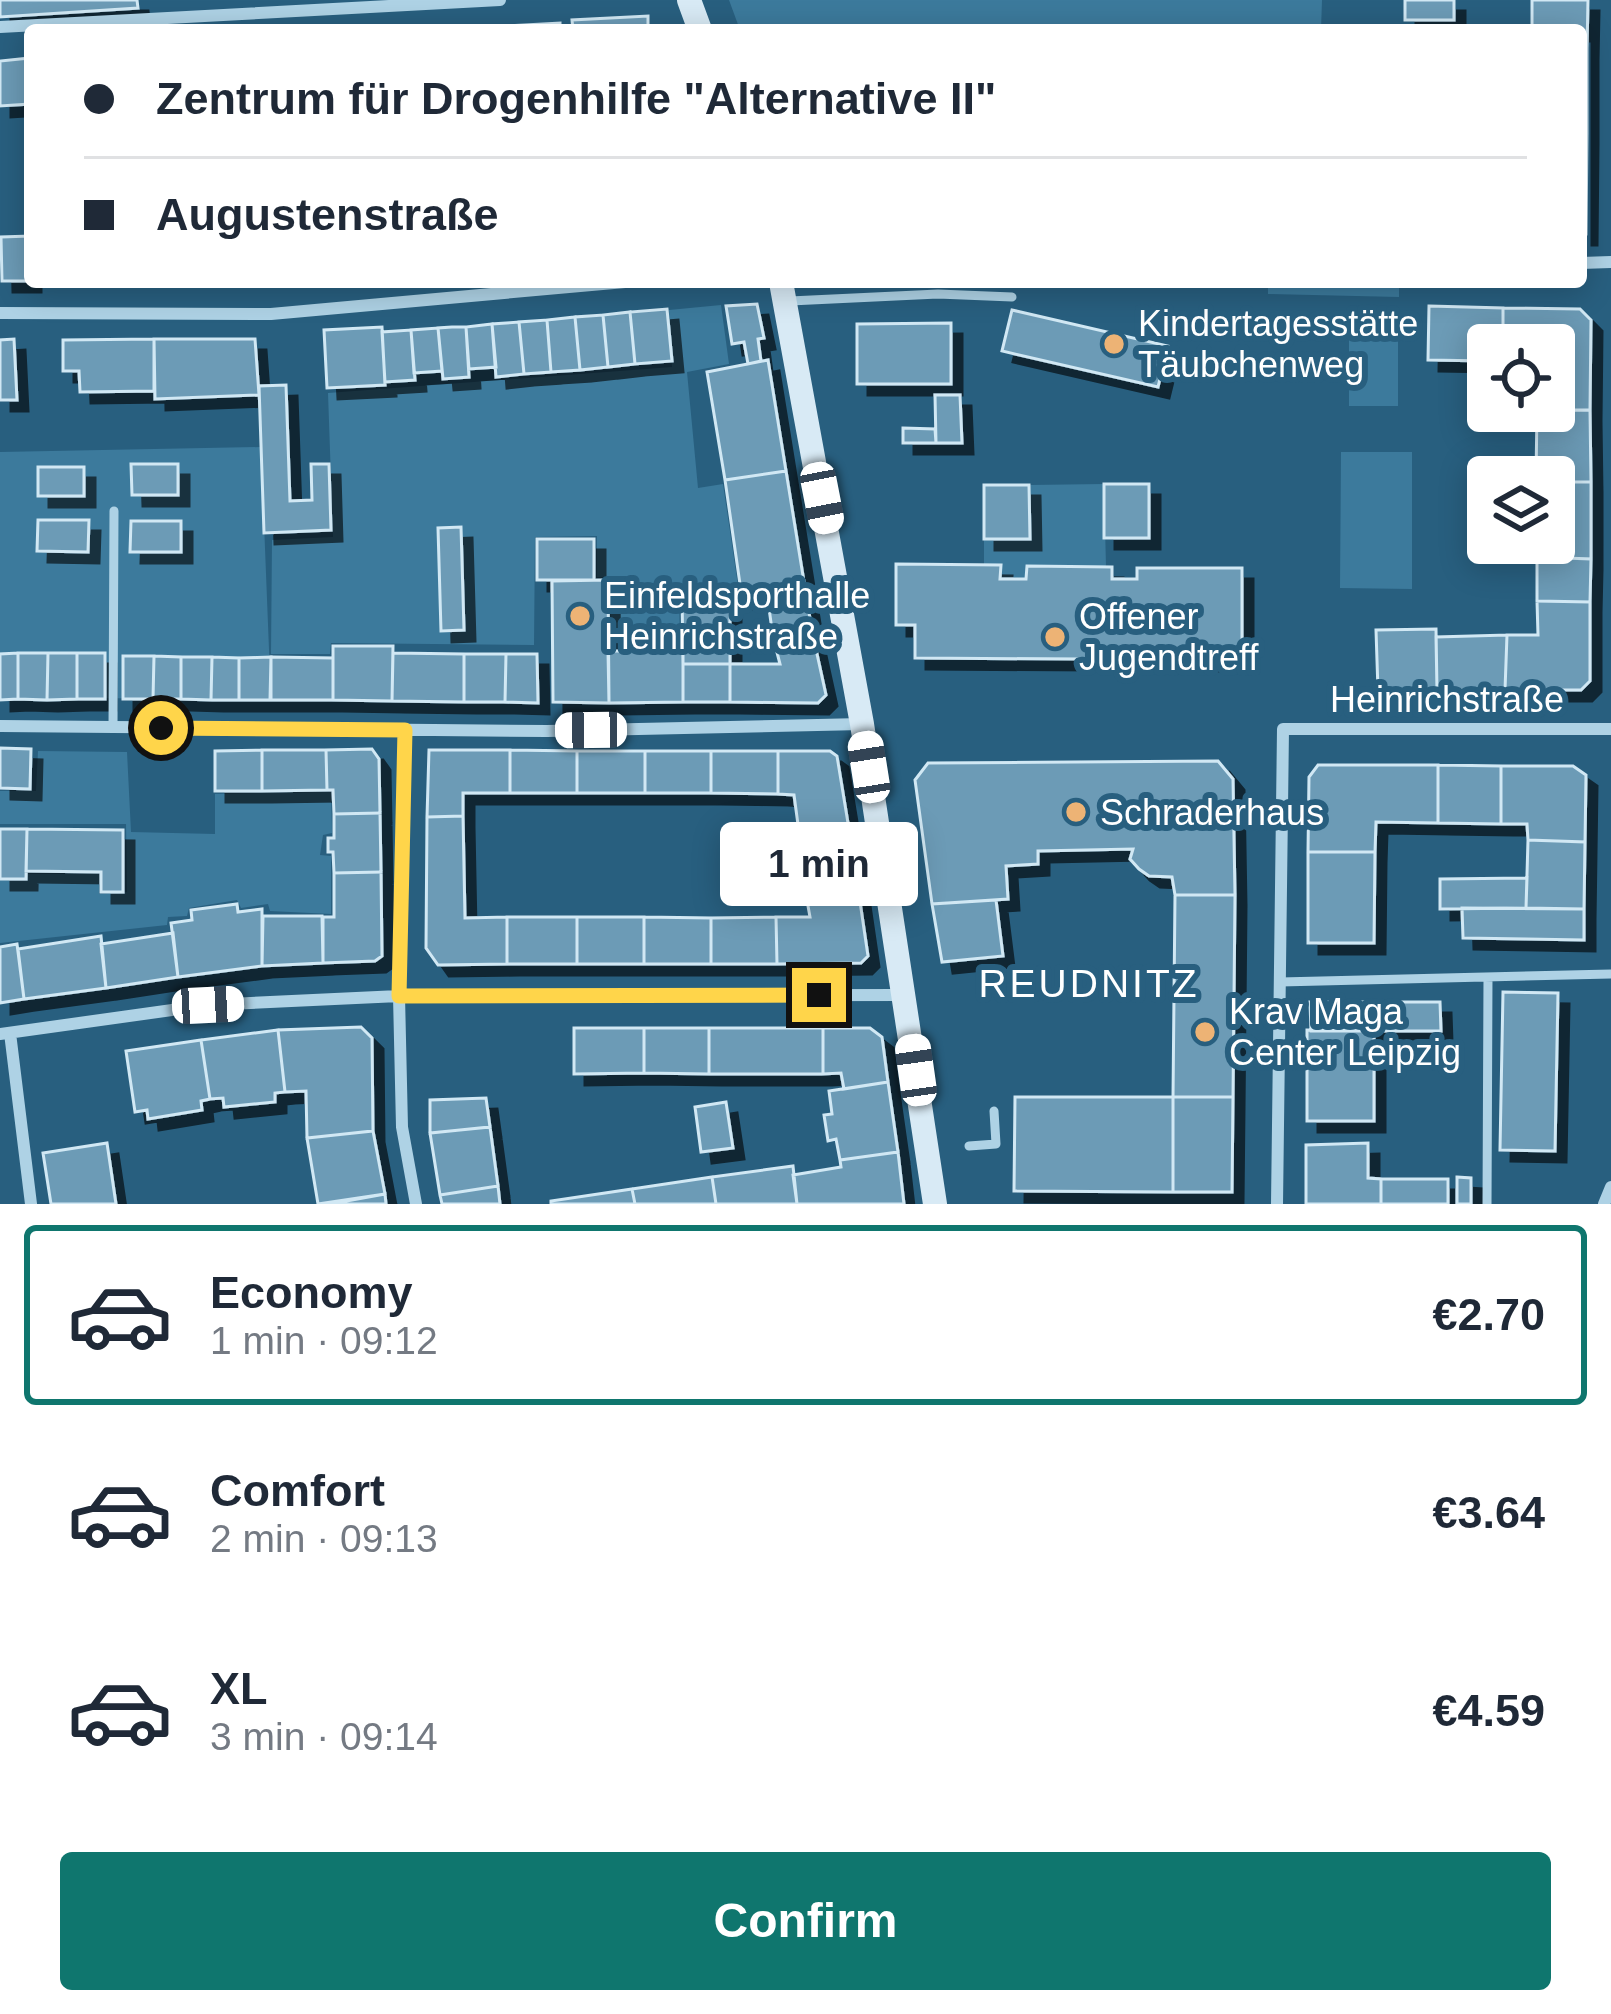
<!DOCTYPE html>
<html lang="en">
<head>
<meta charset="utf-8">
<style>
  body { margin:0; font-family:Arial,sans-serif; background:#f2f2f3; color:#1f2937; height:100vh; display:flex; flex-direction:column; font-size:45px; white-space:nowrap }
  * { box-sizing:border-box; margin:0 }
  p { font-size:39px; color:#747a83 }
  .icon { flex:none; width:66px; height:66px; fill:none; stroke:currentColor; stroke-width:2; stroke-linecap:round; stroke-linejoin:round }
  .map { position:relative; height:1204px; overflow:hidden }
  .side { display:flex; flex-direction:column; background:#fff; flex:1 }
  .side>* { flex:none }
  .hud { position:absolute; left:24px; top:24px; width:1563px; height:264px; border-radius:12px; box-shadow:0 6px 30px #0003; display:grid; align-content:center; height:264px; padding:0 60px; background:#fff }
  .fabs { position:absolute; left:1467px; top:324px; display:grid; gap:24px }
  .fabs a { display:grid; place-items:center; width:108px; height:108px; border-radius:12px; background:#fff; box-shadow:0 6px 30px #0003; font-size:60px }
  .end { position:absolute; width:54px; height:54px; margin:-27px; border:15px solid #ffd54a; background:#111; box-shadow:0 0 0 6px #111 }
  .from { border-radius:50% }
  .bubble { position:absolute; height:84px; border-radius:12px; background:#fff; box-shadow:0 6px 30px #0003; font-size:39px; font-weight:800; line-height:84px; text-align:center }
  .car { position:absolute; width:36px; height:72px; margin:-36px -18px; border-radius:15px; box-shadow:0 0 9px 3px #0007; background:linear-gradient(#fff 24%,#345 0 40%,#fff 0 76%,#345 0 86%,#fff 0) }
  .hud b { display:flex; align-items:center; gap:42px; height:114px; font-size:45px }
  .hud b+b { border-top:3px solid #e0e1e3 }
  .hud i { width:30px; height:30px; background:#1f2937 }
  ul { padding:21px 0 0; list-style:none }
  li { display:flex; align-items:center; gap:36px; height:180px; margin:0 24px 18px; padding:0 36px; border:6px solid transparent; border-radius:12px }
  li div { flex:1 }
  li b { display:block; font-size:45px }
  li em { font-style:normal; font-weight:800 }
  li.selected { border-color:#0f766e }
  li>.icon { width:108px; height:108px; stroke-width:1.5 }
  .action { display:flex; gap:24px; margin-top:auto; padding:24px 60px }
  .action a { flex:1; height:138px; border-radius:12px; background:#0f766e; color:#fff; font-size:48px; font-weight:800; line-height:138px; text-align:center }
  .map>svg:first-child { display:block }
  .green { fill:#3c7a9c }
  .building { fill:#6c9bb6; stroke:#d1e8f4; stroke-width:3; filter:url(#shadow) }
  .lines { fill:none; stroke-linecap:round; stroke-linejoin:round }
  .lane { stroke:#aed2e5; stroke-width:9 }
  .street { stroke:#aed2e5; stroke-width:12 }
  .secondary { stroke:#d8eaf5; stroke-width:24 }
  .route { stroke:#ffd54a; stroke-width:15 }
  .poi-dot { fill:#edb375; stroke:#285f7f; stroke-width:4.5 }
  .labels { text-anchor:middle; stroke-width:12; stroke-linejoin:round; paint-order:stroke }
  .poi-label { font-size:36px; fill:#fff; stroke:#285f7f; text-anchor:start }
  .street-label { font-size:36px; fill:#fff; stroke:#285f7f }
  .neighbourhood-label { font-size:39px; letter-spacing:3px; fill:#fff; stroke:#285f7f }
</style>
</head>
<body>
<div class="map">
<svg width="1611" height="1204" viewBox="0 0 1611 1204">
  <defs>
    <filter id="shadow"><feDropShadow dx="11" dy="11" stdDeviation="0" flood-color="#0009"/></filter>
  </defs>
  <rect width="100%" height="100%" fill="#285f7f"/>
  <path class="green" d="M729,0H1322L1321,30H740Z
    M1268,282H1399V297L1268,294Z
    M721,305L729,364L687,372L698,488L723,484L739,592L679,593L680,643L611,644L610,577H597V536L535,537L534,645L331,643L330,654H271L272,540L333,537L328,393L672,367L669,310Z
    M1349,311H1398V406H1349Z
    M261,447L271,700L0,697V452Z
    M1341,452H1412V589L1340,588Z
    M1104,484L1106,567L1027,566L1026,579H1000V565H984V539L1029,538V485Z
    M38,751L127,752L131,832L215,834V794L331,792L332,833L323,835L320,855L331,856V914L270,911L268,904L241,908L237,900L189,908L187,916L168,917L167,925L0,943V874H99V894L127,892L126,824H0V791H36Z"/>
  <path class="building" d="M0,0H137L138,8L0,17Z
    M1454,0V20H1405V0Z
    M1532,0H1588L1587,49H1581V30H1532Z
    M648,16V30H573L572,20Z
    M560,23V30H485V27Z
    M1581,49H1587V133H1581Z
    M30,58V104L0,106V61Z
    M1581,133H1587L1586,234H1581Z
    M30,236V281H2L1,237Z
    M757,304L764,338L758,339L761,361L748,364L744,342L732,344L726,306Z
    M1429,306L1503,308V345H1488V361L1428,360Z
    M1503,308L1580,309L1591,320L1590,410H1554V345H1503Z
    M667,309L672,361L635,364L630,312Z
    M1012,310L1168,346L1158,387L1002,351Z
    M630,312L635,364L608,367L603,315Z
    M603,315L608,367L580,370L575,317Z
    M575,317L580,370L551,372L547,320Z
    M547,320L551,372L524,374L519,322Z
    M519,322L524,374L496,377L492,324Z
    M951,323V384H857V324Z
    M492,324L496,367L469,369L466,327Z
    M382,327L385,385L327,388L324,330Z
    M452,327H466L469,377L443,379L438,328Z
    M438,328L442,371L414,373L411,330Z
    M411,330L415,380L385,382L382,332Z
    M14,339L17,400H0V340Z
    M154,339V391L80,392L79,371H63V340Z
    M154,339H255L259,395L155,399Z
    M768,360L786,471L725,480L707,372Z
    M286,385L290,501L312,500L311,464H329L331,530L264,533L259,386Z
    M935,395H960L962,443H936Z
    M1590,410L1591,482H1554V477H1536L1537,411Z
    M903,428L935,429L936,443H903Z
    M131,464H178V495H132Z
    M38,467H84V496H38Z
    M786,471L805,588L742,598L725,480Z
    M1554,482H1591V559L1537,557V543H1554Z
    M1104,484H1149V538H1104Z
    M984,485H1029L1030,539H984Z
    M38,520H89L88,552L37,551Z
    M131,521H181V552H130Z
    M461,527L464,630L441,631L438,528Z
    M537,539H594V580H537Z
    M1537,557L1591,559L1590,602L1537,601Z
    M896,564L1001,565L1000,579H1026L1027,566L1112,567V579H1137V568H1242V660L915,658V625H896Z
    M608,580L609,703L553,702L552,581Z
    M805,588L812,631L773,637L767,594Z
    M730,595V664H683L682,596Z
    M1537,601L1590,602V681L1581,690H1505L1507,635H1538Z
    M1436,629L1437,690L1378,691L1376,630Z
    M812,631L826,695L818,703L730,702V664H780L773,637Z
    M1507,635L1505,690H1437L1436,637Z
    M333,646H393L392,701L333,700Z
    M608,651H683V702L609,703Z
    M18,653V699L0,700V654Z
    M18,653H48L47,700L18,699Z
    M48,653H77V699L47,700Z
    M77,653H105V699H77Z
    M393,653L464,654V702L392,701Z
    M464,654H506L505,702H464Z
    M506,654H537L538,703L505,702Z
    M123,656H154L153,699H123Z
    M154,656L181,657V699H153Z
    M181,657H212L211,700L181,699Z
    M212,657L239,658V700H211Z
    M271,657L333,658V700H271Z
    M271,657L270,700H239V658Z
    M683,664H730V702H683Z
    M0,748L31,749L30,789L0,788Z
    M372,749L379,759L380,813L334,814L333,790H327L326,750Z
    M262,750V791H215V751Z
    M262,750H326L327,790L262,791Z
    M429,750H510V793H463V816L427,817Z
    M510,750L577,751V793H510Z
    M577,751H645V793H577Z
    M645,751H711V793H645Z
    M711,751H778V794L711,793Z
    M778,751H830L837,756L848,823L799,832L794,795L778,794Z
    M1218,761L1233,779L1235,895H1175L1172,877L1149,876L1139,869L1130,859L1133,849L1038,851V864L1006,866L1008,899L932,904L915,780L928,763Z
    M1318,765H1438V823L1376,822L1375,852H1308L1309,777Z
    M1438,765L1501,766V824L1438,823Z
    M1501,766H1573L1586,775L1585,842L1528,840L1527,824H1501Z
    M380,813L381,872L334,873L333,852H328V838H334V814Z
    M463,816L465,918L507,917V964L438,965L426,948L427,817Z
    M848,823L858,888L802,895L799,877L788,879L783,854L795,852L792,832Z
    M0,829H27L26,879H0Z
    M27,829L123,830V892H101V872L26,871Z
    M1528,840L1585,842L1584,909L1526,908Z
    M1308,852H1375L1374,943H1308Z
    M381,872L382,956L375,961L323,963V917H334V873Z
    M1527,878L1526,908L1440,909V879Z
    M858,888L868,956L861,963L777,964L776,917H810L806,895Z
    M1175,895H1235L1233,1097H1173Z
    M996,900L1003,956L942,962L932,904Z
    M237,904L238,912L262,909V966L178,977L171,923L192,920L191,910Z
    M1462,908L1584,909V940L1463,938Z
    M263,916H322L323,963L262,966Z
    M507,917H577V964H507Z
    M577,917H644V964H577Z
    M644,917L711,918V964H644Z
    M776,917L777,964H711V918Z
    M173,933L178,977L106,988L101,944Z
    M101,936L106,988L24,999L18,949Z
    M17,944L24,999L0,1003V947Z
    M1503,992L1558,993L1555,1151L1500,1150Z
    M1310,1002H1440L1441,1031H1311Z
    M361,1027L372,1038L373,1131L307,1138L306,1091L285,1092L278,1030Z
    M574,1028H644V1073L574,1074Z
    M644,1028H709V1074L644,1073Z
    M709,1028H823V1074H709Z
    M823,1028H870L882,1037L888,1082L844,1089L841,1073L823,1074Z
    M278,1030L285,1092L275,1093V1102L224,1107L223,1098L210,1099L201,1040Z
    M1307,1030L1374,1031V1121H1307Z
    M201,1040L210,1099L201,1101L202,1110L148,1119L147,1110L135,1112L126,1051Z
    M888,1082L898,1152L840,1160L836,1139L828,1141L824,1115L832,1114L829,1091Z
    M1015,1097H1173V1192L1014,1191Z
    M1173,1097H1233L1232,1192H1173Z
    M486,1098L490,1127L430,1133V1100Z
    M726,1102L733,1148L701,1152L695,1107Z
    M490,1127L498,1186L440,1195L430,1133Z
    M373,1131L385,1194L318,1204L307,1138Z
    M107,1143L116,1204H51L43,1153Z
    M1368,1143V1178L1381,1179V1204H1306V1145Z
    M898,1152L904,1204H797L793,1175L841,1167L840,1160Z
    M793,1166L797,1204H716L712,1177Z
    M712,1177L716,1204H635L632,1189Z
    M1457,1177L1471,1178V1204H1457Z
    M1381,1179H1448V1204H1381Z
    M498,1186L500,1204H442L440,1195Z
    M632,1189L635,1204H551V1201Z
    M385,1194L386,1204H330Z"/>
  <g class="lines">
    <path class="lane" d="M790,301L938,294L1012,297
      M113,727L114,511
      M1280,982L1611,974
      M969,1146L996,1144L994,1111
      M1487,1204L1488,977"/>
    <path class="street" d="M0,27L500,0
      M1581,263L1611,262
      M0,313L271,314L625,282
      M0,726L547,731L862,724
      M405,730L399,996L402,1127L416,1204
      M10,1033L31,1204
      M0,1034L208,1005L399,996L903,995
      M1277,1204L1283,729H1611
      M1604,1204L1611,1187"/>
    <path class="secondary" d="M689,0L700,30
      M781,282L862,724L935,1204"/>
  </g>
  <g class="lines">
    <path class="route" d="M161,728L405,730L399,996L819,995"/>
  </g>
  <g class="poi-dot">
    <circle cx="1114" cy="344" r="12"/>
    <circle cx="580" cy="616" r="12"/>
    <circle cx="1055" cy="637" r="12"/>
    <circle cx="1076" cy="812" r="12"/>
    <circle cx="1205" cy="1032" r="12"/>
  </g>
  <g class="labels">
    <g class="poi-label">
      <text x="1138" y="336">Kindertagesstätte<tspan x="1138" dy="41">Täubchenweg</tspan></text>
      <text x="604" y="608">Einfeldsporthalle<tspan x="604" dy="41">Heinrichstraße</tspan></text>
      <text x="1079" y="629">Offener<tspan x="1079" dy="41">Jugendtreff</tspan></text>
      <text x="1100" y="825">Schraderhaus</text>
      <text x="1229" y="1024">Krav Maga<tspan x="1229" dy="41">Center Leipzig</tspan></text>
    </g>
    <g class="street-label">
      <text x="1447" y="712">Heinrichstraße</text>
    </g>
    <g class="neighbourhood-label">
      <text x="1089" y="997">REUDNITZ</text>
    </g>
  </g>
</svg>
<div class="fabs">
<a><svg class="icon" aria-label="locate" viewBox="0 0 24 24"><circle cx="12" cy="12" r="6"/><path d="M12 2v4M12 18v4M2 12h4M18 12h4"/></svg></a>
<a><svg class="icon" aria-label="layers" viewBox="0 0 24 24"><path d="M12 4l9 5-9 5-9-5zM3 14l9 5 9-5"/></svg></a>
</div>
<i class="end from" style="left:161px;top:728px"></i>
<i class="end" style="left:819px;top:995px"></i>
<div class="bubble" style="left:720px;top:822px;width:198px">1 min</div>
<i class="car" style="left:822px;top:498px;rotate:169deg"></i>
<i class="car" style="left:591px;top:730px;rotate:269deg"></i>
<i class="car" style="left:869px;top:767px;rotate:351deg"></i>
<i class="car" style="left:208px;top:1005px;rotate:87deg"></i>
<i class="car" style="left:916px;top:1070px;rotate:352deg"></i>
<div class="hud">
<b><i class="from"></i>Zentrum für Drogenhilfe &quot;Alternative II&quot;</b>
<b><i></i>Augustenstraße</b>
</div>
</div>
<section class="side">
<ul>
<li class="selected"><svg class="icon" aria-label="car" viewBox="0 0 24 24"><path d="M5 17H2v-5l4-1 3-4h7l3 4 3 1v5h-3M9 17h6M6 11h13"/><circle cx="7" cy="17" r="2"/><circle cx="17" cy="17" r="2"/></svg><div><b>Economy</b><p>1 min · 09:12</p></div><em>€2.70</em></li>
<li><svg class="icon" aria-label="car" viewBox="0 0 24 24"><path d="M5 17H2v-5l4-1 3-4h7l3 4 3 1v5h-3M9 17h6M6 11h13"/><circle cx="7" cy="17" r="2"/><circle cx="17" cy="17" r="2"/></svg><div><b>Comfort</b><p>2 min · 09:13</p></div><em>€3.64</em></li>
<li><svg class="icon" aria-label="car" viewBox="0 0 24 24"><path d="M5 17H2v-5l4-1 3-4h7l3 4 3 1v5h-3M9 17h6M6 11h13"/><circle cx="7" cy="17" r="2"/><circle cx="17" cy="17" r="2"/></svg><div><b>XL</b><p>3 min · 09:14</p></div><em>€4.59</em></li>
</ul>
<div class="action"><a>Confirm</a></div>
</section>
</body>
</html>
